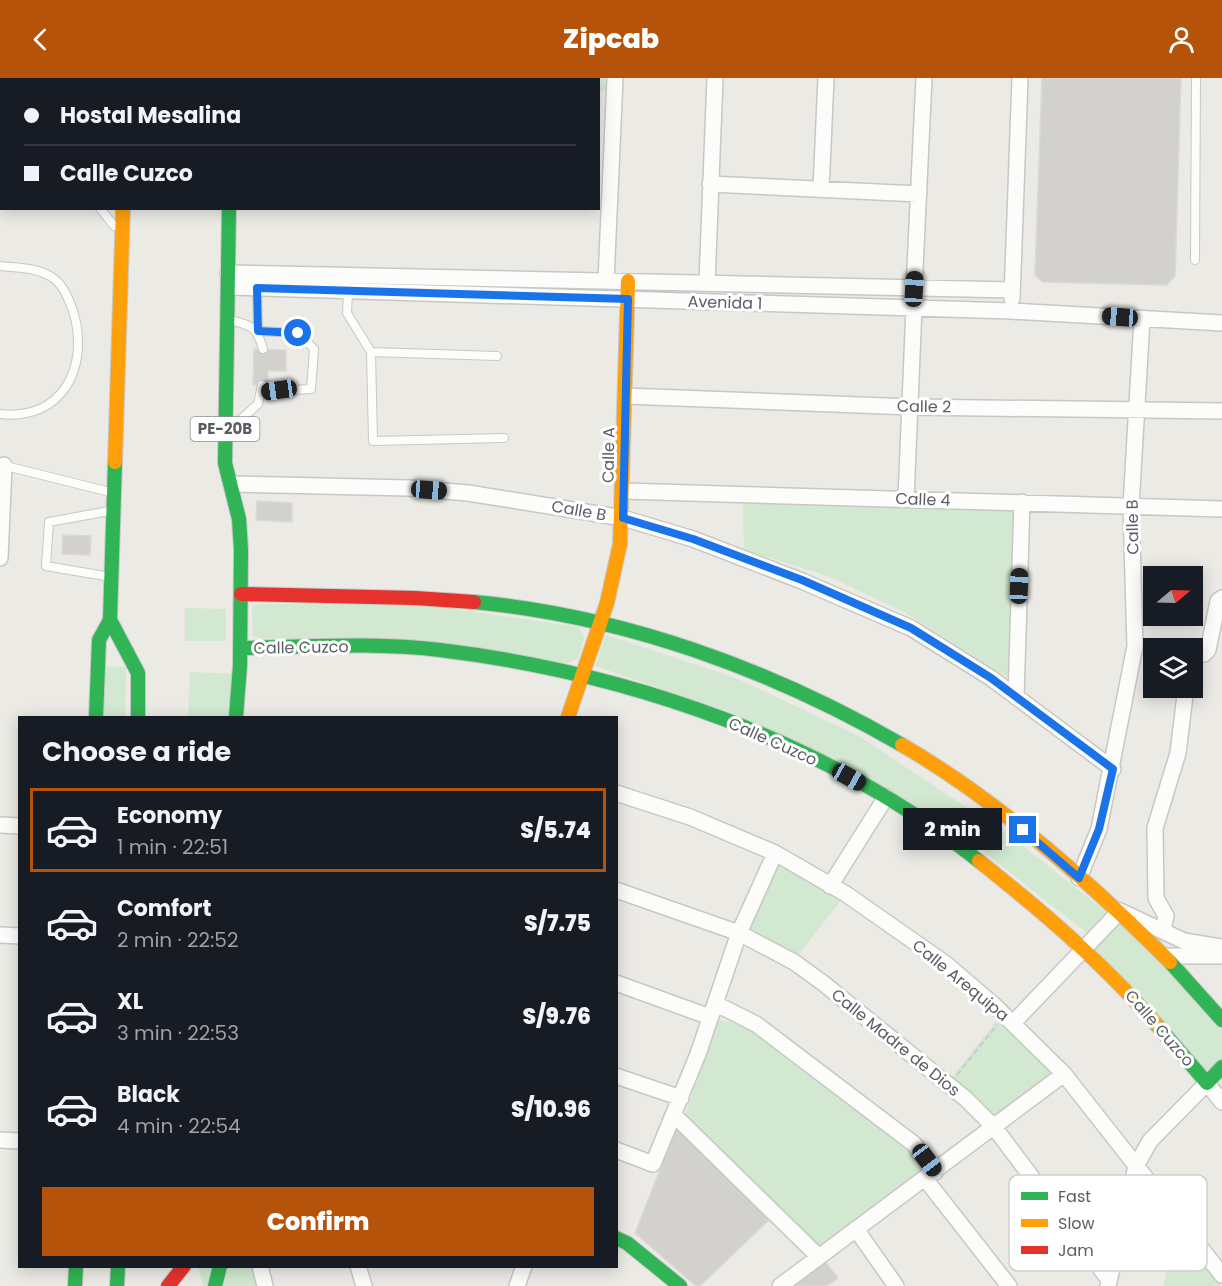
<!DOCTYPE html>
<html lang="en">
<head>
<meta charset="utf-8">
<style>
  body { margin:0; font-family:Poppins,sans-serif; background:#242831; color:#f1f3f6; height:100vh; display:flex; flex-direction:column; font-size:22px; white-space:nowrap }
  * { box-sizing:border-box; margin:0 }
  p { font-size:20px; color:#9ea1a6 }
  .icon { flex:none; width:33px; height:33px; fill:none; stroke:currentColor; stroke-width:2; stroke-linecap:round; stroke-linejoin:round }
  .map { position:relative; flex:1; overflow:hidden }
  .panel { position:absolute; left:18px; top:638px; width:600px; height:552px; display:flex; flex-direction:column; background:#171b24; border-radius:0px; box-shadow:0 3px 15px #0003 }
  .panel>* { flex:none }
  .top-card { position:absolute; left:0px; top:0px; width:600px; height:132px; box-shadow:0 3px 15px #0003; display:grid; align-content:center; height:132px; padding:0 24px; background:#171b24 }
  .needle { width:39px; rotate:71deg }
  .tools { position:absolute; left:1143px; top:488px; display:grid; gap:12px }
  .tools a { display:grid; place-items:center; width:60px; height:60px; border-radius:0px; background:#171b24; box-shadow:0 3px 15px #0003; font-size:30px }
  .end { position:absolute; width:27px; height:27px; margin:-14px; border:8px solid #1a73e8; background:#fff; box-shadow:0 0 0 3px #fff }
  .from { border-radius:50% }
  .bubble { position:absolute; height:42px; border-radius:0px; background:#171b24; box-shadow:0 3px 15px #0003; font-size:20px; font-weight:800; line-height:42px; text-align:center }
  .car { position:absolute; width:18px; height:36px; margin:-18px -9px; border-radius:8px; box-shadow:0 0 4px 2px #0007; background:linear-gradient(#222 24%,#8ab4d8 0 40%,#222 0 76%,#8ab4d8 0 86%,#222 0) }
  .top-card b { display:flex; align-items:center; gap:21px; height:57px; font-size:22px }
  .top-card b+b { border-top:2px solid #363941 }
  .top-card i { width:15px; height:15px; background:#f1f3f6 }
  ul { padding:0; list-style:none }
  li { display:flex; align-items:center; gap:18px; height:84px; margin:0 12px 9px; padding:0 12px; border:3px solid transparent; border-radius:0px }
  li div { flex:1 }
  li b { display:block; font-size:22px }
  li em { font-style:normal; font-weight:800 }
  li.on { border-color:#b45309 }
  li>.icon { width:54px; height:54px; stroke-width:1.5 }
  h2 { padding:0 24px; font-size:27px; line-height:72px }
  .button { display:flex; gap:12px; margin-top:auto; padding:12px 24px }
  .button a { flex:1; height:69px; border-radius:0px; background:#b45309; color:#fff; font-size:24px; font-weight:800; line-height:69px; text-align:center }
  header { display:flex; justify-content:space-between; align-items:center; height:78px; padding:0 24px; background:#b45309; color:#fff; font-size:27px; font-weight:800 }
  .map>svg:first-child { display:block }
  .green { fill:#d2e8d0 }
  .building { fill:#d2d1ce; stroke:#dad9d4; stroke-width:1.5 }
  .lines { fill:none; stroke-linecap:round; stroke-linejoin:round }
  .lane-casing { stroke:#c7c7c6; stroke-width:10 }
  .street-casing { stroke:#c7c7c6; stroke-width:18 }
  .fast-casing { stroke:#c7c8c7; stroke-width:16 }
  .slow-casing { stroke:#c7c8c7; stroke-width:16 }
  .jam-casing { stroke:#c7c8c7; stroke-width:16 }
  .path { stroke:#c7ccca; stroke-width:2; stroke-dasharray:6 3; stroke-linecap:butt }
  .lane { stroke:#fcfcfb; stroke-width:8 }
  .street { stroke:#fcfcfb; stroke-width:15 }
  .fast { stroke:#30b455; stroke-width:14 }
  .slow { stroke:#ff9f0a; stroke-width:14 }
  .jam { stroke:#e5322d; stroke-width:14 }
  .route { stroke:#1a73e8; stroke-width:8 }
  .labels { text-anchor:middle; stroke-width:6; stroke-linejoin:round; paint-order:stroke }
  .shield { fill:#fff; stroke:#8c8e92; stroke-width:1.5 }
  .shield-label { font-size:15px; font-weight:bold; fill:#5a5e64 }
  .street-label { font-size:16px; fill:#5a5e64; stroke:#fff }
  .key { fill:#fff; stroke:#cecfd0; stroke-width:1.5 }
  .key-label { font-size:16px; fill:#5a5e64 }
</style>
</head>
<body>
<header><svg class="icon" aria-label="back" viewBox="0 0 24 24"><path d="M15 5l-7 7 7 7"/></svg>Zipcab<svg class="icon" aria-label="person" viewBox="0 0 24 24"><circle cx="12" cy="8" r="4"/><path d="M4 21q1-7 8-7t8 7"/></svg></header>
<div class="map">
<svg width="1222" height="1208" viewBox="0 0 1222 1208">
  <rect width="100%" height="100%" fill="#ebeae5"/>
  <path class="green" d="M405,0H606V13H599L598,2Z
    M743,424L1016,433L1012,602L904,534L828,498L744,472Z
    M258,526H418L579,549L584,560L578,580L568,585L259,560L253,558L252,529Z
    M185,530L226,531V563H185Z
    M606,557L738,601L859,658L1018,764L1106,834L1087,855L971,764L847,687L724,632L595,588Z
    M103,588L126,589L125,639H102Z
    M190,594L236,596L235,639H188Z
    M772,776L845,817L792,885L738,862Z
    M1120,839L1222,950V988L1210,1001L1092,871Z
    M1002,936L1060,995L996,1046L950,1002Z
    M719,941L755,952L903,1066L930,1092L822,1170L685,1037Z
    M1175,1143L1222,1208H1164Z
    M198,1188H251L257,1208H203Z"/>
  <path class="building" d="M248,0H371V2H248Z
    M1042,0H1181L1175,198L1167,207L1043,204L1035,197Z
    M254,271L286,272V293H268V307H253Z
    M257,423L292,425V444L256,442Z
    M63,457L91,458L90,477L62,476Z
    M679,1044L771,1140L700,1208H696L635,1155Z
    M824,1182L838,1200L827,1208H796L793,1205Z"/>
  <g class="lines">
    <g class="lane-casing">
      <path id="lane" d="M77,2V0
        M0,41H2
        M0,109H2
        M100,130L114,148
        M1195,182L1196,0
        M0,188C18,190 37,189 53,200C64,207 70,224 74,236C89,290 62,343 0,336
        M257,210L258,253L298,255L314,271L311,311L262,314
        M348,213L347,235L371,274L497,278
        M233,243C253,247 258,252 263,271
        M371,274L373,363L504,360
        M231,350L258,326L262,307
        M2,387L110,414
        M105,498L46,488L49,444L109,433"/>
    </g>
    <g class="street-casing">
      <path id="street" d="M400,2V0
        M710,106L919,116
        M821,111L826,0
        M228,195L1012,212
        M606,203L615,0
        M707,205L715,0
        M229,209L1011,233L1222,245
        M914,211L924,0
        M1012,221L1020,0
        M626,318L911,329L1222,333
        M232,406L409,410L468,415L623,440L693,461L802,503L911,550L991,600L1113,691
        M624,413L1222,431
        M906,420L914,230
        M0,480L4,387
        M1192,576H1204L1208,572L1218,523L1222,520
        M1016,619L1022,424
        M616,715L690,739L775,775L846,816L946,886L995,928L1064,996L1222,1197
        M0,747L20,748
        M1079,800L1099,751L1135,568L1131,428L1142,241
        M830,808L886,719
        M616,812L739,855L794,884L823,905L966,1021L994,1049L1109,1202
        M1163,853L1166,838L1156,820L1155,750L1178,675L1186,609
        M0,857L20,858
        M1165,878H1222
        M616,905L710,939
        M716,926L756,946L914,1066L935,1094
        M1013,945L1120,833L1184,863L1222,869
        M616,998L681,1020
        M674,1037L819,1179
        M0,1062L20,1063
        M616,1072L653,1086L698,976L739,855L775,775
        M926,1102L1009,1208
        M856,1151L896,1208
        M260,1188L265,1208
        M358,1188L364,1208
        M517,1208L524,1188
        M780,1208L1064,996
        M1108,1208L1136,1088L1150,1063L1207,1005L1222,1024"/>
    </g>
    <g class="fast-casing">
      <path id="fast" d="M229,130L225,385L239,441L241,472L240,587L236,639
        M115,384L110,542L138,595V639
        M474,524C625,538 772,592 902,667
        M240,570C306,569 374,564 440,572C631,595 827,663 979,783
        M96,639L99,562L110,542
        M1170,884L1222,942
        M1156,946L1207,1005L1222,989
        M616,1160L627,1165L680,1208
        M75,1208L76,1188
        M117,1208L118,1188
        M215,1208L220,1188"/>
    </g>
    <g class="slow-casing">
      <path id="slow" d="M128,0V2
        M115,384L123,130
        M568,639L607,525L620,466L628,203
        M902,667C999,723 1091,805 1170,884
        M979,783C1042,833 1103,885 1156,946"/>
    </g>
    <g class="jam-casing">
      <path id="jam" d="M231,0V2
        M241,516L415,520L474,524
        M168,1208L184,1188"/>
    </g>
    <path class="path" d="M957,997L997,947"/>
    <use href="#lane" class="lane"/>
    <use href="#street" class="street"/>
    <use href="#fast" class="fast"/>
    <use href="#slow" class="slow"/>
    <use href="#jam" class="jam"/>
  </g>
  <g class="lines">
    <path class="route" d="M298,255L258,253L257,210L628,221L623,440L693,461L802,502L911,550L991,600L1113,691L1099,751L1079,800L1023,752"/>
  </g>
  <g class="labels">
    <rect class="shield" x="190.5" y="339" width="69" height="24" rx="4.5"/>
    <g class="shield-label">
      <text x="225" y="356">PE-20B</text>
    </g>
    <g class="street-label">
      <text transform="translate(725 224) rotate(2)" y="6">Avenida 1</text>
      <text transform="translate(924 328) rotate(1)" y="6">Calle 2</text>
      <text transform="translate(608 377) rotate(-89)" y="6">Calle A</text>
      <text transform="translate(923 421) rotate(2)" y="6">Calle 4</text>
      <text transform="translate(579 432) rotate(10)" y="6">Calle B</text>
      <text transform="translate(1132 449) rotate(-91)" y="6">Calle B</text>
      <text transform="translate(301 569) rotate(-1)" y="6">Calle Cuzco</text>
      <text transform="translate(773 663) rotate(24)" y="6">Calle Cuzco</text>
      <text transform="translate(961 902) rotate(39)" y="6">Calle Arequipa</text>
      <text transform="translate(1160 950) rotate(49)" y="6">Calle Cuzco</text>
      <text transform="translate(896 964) rotate(39)" y="6">Calle Madre de Dios</text>
    </g>
  </g>
  <rect x="1009" y="1097" width="198" height="96" rx="9" class="key"/>
  <rect x="1021" y="1114" width="27" height="8" fill="#30b455"/>
  <rect x="1021" y="1141" width="27" height="8" fill="#ff9f0a"/>
  <rect x="1021" y="1168" width="27" height="8" fill="#e5322d"/>
  <g class="key-label">
    <text x="1058" y="1124">Fast</text>
    <text x="1058" y="1151">Slow</text>
    <text x="1058" y="1178">Jam</text>
  </g>
</svg>
<div class="tools">
<a><svg class="needle" viewBox="-14 -14 28 28"><path d="M0-13l5 13h-10z" fill="#e53935"/><path d="M0 13l5-13h-10z" fill="#9ea1a6"/></svg></a>
<a><svg class="icon" aria-label="layers" viewBox="0 0 24 24"><path d="M12 4l9 5-9 5-9-5zM3 14l9 5 9-5"/></svg></a>
</div>
<i class="end from" style="left:298px;top:255px"></i>
<i class="end" style="left:1023px;top:752px"></i>
<div class="bubble" style="left:903px;top:730px;width:99px">2 min</div>
<i class="car" style="left:914px;top:211px;rotate:3deg"></i>
<i class="car" style="left:1120px;top:239px;rotate:274deg"></i>
<i class="car" style="left:279px;top:312px;rotate:262deg"></i>
<i class="car" style="left:429px;top:412px;rotate:94deg"></i>
<i class="car" style="left:1019px;top:508px;rotate:2deg"></i>
<i class="car" style="left:849px;top:699px;rotate:119deg"></i>
<i class="car" style="left:927px;top:1082px;rotate:143deg"></i>
<div class="top-card">
<b><i class="from"></i>Hostal Mesalina</b>
<b><i></i>Calle Cuzco</b>
</div>
<section class="panel">
<h2>Choose a ride</h2>
<ul>
<li class="on"><svg class="icon" aria-label="car" viewBox="0 0 24 24"><path d="M5 17H2v-5l4-1 3-4h7l3 4 3 1v5h-3M9 17h6M6 11h13"/><circle cx="7" cy="17" r="2"/><circle cx="17" cy="17" r="2"/></svg><div><b>Economy</b><p>1 min · 22:51</p></div><em>S/5.74</em></li>
<li><svg class="icon" aria-label="car" viewBox="0 0 24 24"><path d="M5 17H2v-5l4-1 3-4h7l3 4 3 1v5h-3M9 17h6M6 11h13"/><circle cx="7" cy="17" r="2"/><circle cx="17" cy="17" r="2"/></svg><div><b>Comfort</b><p>2 min · 22:52</p></div><em>S/7.75</em></li>
<li><svg class="icon" aria-label="car" viewBox="0 0 24 24"><path d="M5 17H2v-5l4-1 3-4h7l3 4 3 1v5h-3M9 17h6M6 11h13"/><circle cx="7" cy="17" r="2"/><circle cx="17" cy="17" r="2"/></svg><div><b>XL</b><p>3 min · 22:53</p></div><em>S/9.76</em></li>
<li><svg class="icon" aria-label="car" viewBox="0 0 24 24"><path d="M5 17H2v-5l4-1 3-4h7l3 4 3 1v5h-3M9 17h6M6 11h13"/><circle cx="7" cy="17" r="2"/><circle cx="17" cy="17" r="2"/></svg><div><b>Black</b><p>4 min · 22:54</p></div><em>S/10.96</em></li>
</ul>
<div class="button"><a>Confirm</a></div>
</section>
</div>
</body>
</html>
